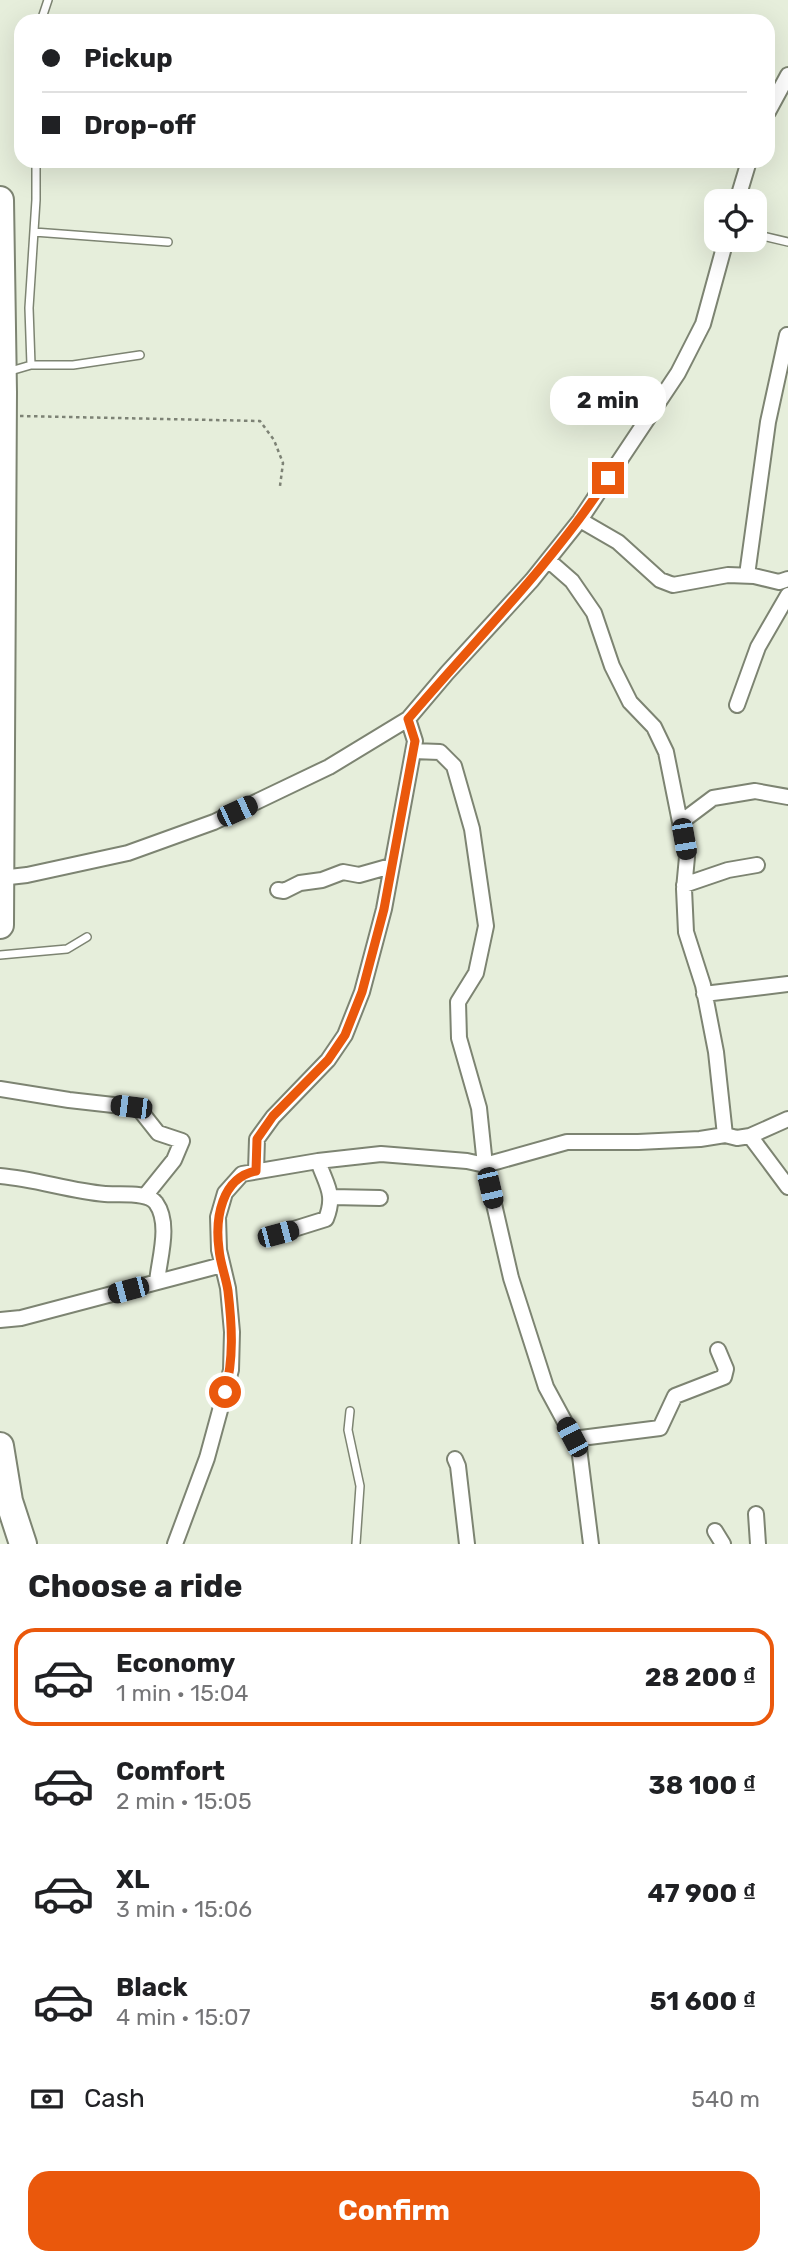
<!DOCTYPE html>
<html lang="en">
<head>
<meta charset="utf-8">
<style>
  body { margin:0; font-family:Rubik,sans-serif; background:#f6f6f6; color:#202124; height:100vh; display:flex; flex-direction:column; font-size:26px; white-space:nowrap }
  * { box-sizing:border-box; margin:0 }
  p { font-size:23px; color:#757577 }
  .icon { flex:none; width:38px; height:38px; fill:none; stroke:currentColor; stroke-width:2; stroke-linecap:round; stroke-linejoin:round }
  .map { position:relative; height:1544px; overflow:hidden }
  .details { display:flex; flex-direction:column; background:#fff; flex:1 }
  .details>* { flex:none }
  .banner { position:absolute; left:14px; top:14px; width:761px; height:154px; border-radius:21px; box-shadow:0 7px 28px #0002; display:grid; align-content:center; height:154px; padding:0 28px; background:#fff }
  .buttons { position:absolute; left:704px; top:189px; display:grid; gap:14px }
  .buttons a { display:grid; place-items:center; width:63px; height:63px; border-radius:14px; background:#fff; box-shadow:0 7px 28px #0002; font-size:35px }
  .end { position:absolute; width:32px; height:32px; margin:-16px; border:9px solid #ea580c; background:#fff; box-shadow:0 0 0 4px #fff }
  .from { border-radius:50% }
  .bubble { position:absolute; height:49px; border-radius:21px; background:#fff; box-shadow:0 7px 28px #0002; font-size:23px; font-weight:700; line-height:49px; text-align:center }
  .car { position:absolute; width:21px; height:42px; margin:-21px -10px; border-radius:9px; box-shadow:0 0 5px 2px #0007; background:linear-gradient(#222 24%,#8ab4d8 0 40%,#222 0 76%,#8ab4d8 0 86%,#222 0) }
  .banner b { display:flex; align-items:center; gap:24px; height:66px; font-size:26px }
  .banner b+b { border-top:2px solid #e0e0e0 }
  .banner i { width:18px; height:18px; background:#202124 }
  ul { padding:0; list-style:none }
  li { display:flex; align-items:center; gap:21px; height:98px; margin:0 14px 10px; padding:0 14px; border:4px solid transparent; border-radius:21px }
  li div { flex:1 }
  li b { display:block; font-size:26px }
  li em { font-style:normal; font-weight:700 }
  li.current { border-color:#ea580c }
  li>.icon { width:63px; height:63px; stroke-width:1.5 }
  h2 { padding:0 28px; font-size:32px; line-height:84px }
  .pay { display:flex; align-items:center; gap:18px; height:77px; padding:0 28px; font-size:26px }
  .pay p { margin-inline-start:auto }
  .button { display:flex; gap:14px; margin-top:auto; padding:14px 28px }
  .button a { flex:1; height:80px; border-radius:21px; background:#ea580c; color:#fff; font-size:28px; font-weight:700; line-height:80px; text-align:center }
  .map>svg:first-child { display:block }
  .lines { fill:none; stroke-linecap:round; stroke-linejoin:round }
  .lane-casing { stroke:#7d8472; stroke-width:10 }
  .street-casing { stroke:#7d8472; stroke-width:18 }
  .highway-casing { stroke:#7d8472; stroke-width:30 }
  .path { stroke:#7d8275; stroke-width:2.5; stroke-dasharray:3.5 3.5; stroke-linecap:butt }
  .lane { stroke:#fff; stroke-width:7 }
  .street { stroke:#fff; stroke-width:14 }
  .highway { stroke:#fff; stroke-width:26 }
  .route { stroke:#ea580c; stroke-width:9 }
</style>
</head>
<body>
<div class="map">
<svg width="788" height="1544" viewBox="0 0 788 1544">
  <rect width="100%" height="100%" fill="#e6eedb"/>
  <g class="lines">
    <g class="lane-casing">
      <path id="lane" d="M41,21L48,0
        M34,232L168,242
        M754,234L788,242
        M31,365H73L140,355
        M7,372L31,365L29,308L36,200V161
        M0,955L67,949L87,937
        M350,1411L348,1430L360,1486L356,1544"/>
    </g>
    <g class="street-casing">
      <path id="street" d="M768,112L788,75
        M737,201L749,161
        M580,520L618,542L660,580L673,585L728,575L754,576L779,582L788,579
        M548,560L572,581L594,613L612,666L630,702L654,727L666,752L687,857L684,889L686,932L703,985L716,1052L725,1135
        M747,575L768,422L787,335
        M737,705L758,647L788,595
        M413,751L440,752L454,766L472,829L486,926L476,973L458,1002L459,1038L479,1108L485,1165L511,1278L546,1387L579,1448L591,1544
        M681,822L713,798L755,791L788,797
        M0,878L27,875L128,853L214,822L329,767L408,719L447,673L532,580L580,520L678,373L703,324L726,240
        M684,885L728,870L757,865
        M278,890L284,891L300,883L322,880L343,872L359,875L391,866
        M704,994L788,984
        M0,1089L69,1100L131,1107L139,1109L158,1133L182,1141L174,1160L145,1196
        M750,1136L788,1187
        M256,1171L257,1139L273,1117L328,1060L345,1035L362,992L384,909L415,741L408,719
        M0,1176C36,1179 70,1191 105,1194C119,1195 148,1191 156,1203C171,1224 159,1259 157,1282
        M332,1197L380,1198
        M278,1234L326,1219C336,1194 326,1185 318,1161
        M0,1320L21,1318L222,1265
        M573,1439L660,1428L675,1396L724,1377L726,1369L718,1350
        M455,1459L458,1466L467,1544
        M756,1514L758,1544
        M715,1531L723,1544
        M175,1544L207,1458L231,1370L232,1332L228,1288L219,1250L218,1217L225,1193L242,1174L318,1161L381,1154L467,1161L485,1165L567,1142H638L700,1139L725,1135L737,1138L750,1136L788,1119"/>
    </g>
    <g class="highway-casing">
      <path id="highway" d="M0,200L3,392L0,925
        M0,1446L9,1501L23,1544"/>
    </g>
    <path class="path" d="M20,416L260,421L274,440L283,463L280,486"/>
    <use href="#lane" class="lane"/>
    <use href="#street" class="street"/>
    <use href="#highway" class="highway"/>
  </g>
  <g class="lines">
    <path class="route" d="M225,1392C234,1359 232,1325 228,1291C226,1277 220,1263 219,1249C215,1219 221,1178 256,1171L257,1139L273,1116L328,1060L345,1035L362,992L384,909L415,741L408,719C476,639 550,566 608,478"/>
  </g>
</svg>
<div class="buttons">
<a><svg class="icon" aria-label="locate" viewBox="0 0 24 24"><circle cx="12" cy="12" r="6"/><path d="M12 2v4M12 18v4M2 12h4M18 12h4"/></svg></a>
</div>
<i class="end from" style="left:225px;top:1392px"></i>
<i class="end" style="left:608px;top:478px"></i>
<div class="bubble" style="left:550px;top:376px;width:116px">2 min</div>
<i class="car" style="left:237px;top:811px;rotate:65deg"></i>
<i class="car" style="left:684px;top:839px;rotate:170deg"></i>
<i class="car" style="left:131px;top:1107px;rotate:277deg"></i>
<i class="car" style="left:490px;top:1188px;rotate:167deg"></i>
<i class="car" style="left:278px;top:1234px;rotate:75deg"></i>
<i class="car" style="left:128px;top:1290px;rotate:255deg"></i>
<i class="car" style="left:572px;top:1437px;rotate:332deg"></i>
<div class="banner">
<b><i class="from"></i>Pickup</b>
<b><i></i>Drop-off</b>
</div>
</div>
<section class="details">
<h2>Choose a ride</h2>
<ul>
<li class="current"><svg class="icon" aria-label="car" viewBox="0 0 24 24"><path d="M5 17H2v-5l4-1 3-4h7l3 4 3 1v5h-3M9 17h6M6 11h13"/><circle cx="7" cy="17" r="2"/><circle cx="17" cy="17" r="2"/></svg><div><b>Economy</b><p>1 min · 15:04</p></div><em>28 200 ₫</em></li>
<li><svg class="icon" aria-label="car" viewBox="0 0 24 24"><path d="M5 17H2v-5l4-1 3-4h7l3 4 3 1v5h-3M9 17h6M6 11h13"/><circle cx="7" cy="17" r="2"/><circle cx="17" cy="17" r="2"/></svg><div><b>Comfort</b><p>2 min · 15:05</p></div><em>38 100 ₫</em></li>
<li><svg class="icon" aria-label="car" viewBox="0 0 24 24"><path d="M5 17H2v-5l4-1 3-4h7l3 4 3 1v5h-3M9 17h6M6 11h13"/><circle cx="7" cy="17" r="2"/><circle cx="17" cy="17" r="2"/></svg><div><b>XL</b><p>3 min · 15:06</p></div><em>47 900 ₫</em></li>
<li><svg class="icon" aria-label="car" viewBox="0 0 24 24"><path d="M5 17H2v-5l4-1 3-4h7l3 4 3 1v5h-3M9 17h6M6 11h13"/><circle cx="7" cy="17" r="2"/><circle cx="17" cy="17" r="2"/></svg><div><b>Black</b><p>4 min · 15:07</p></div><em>51 600 ₫</em></li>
</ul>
<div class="pay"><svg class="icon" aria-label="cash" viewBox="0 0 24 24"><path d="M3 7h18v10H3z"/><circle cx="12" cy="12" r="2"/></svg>Cash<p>540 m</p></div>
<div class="button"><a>Confirm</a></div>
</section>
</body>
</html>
